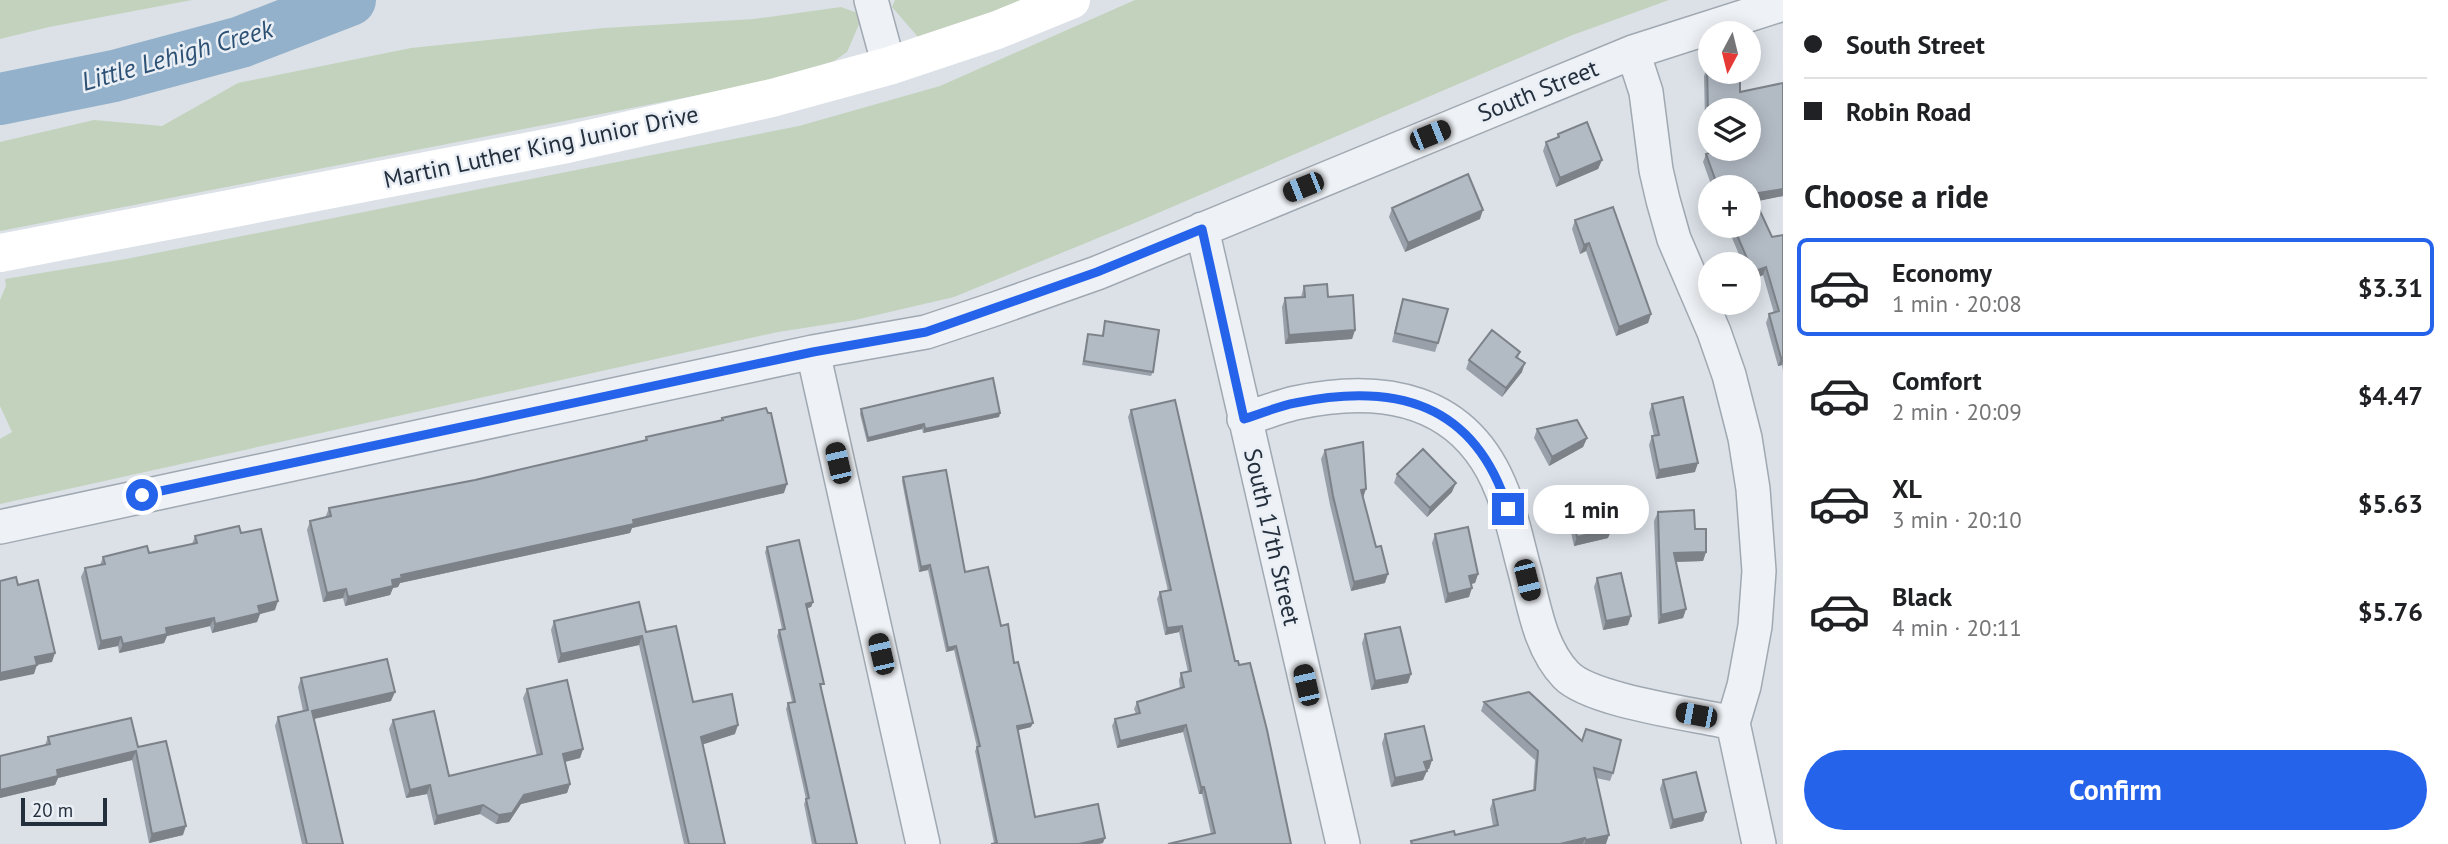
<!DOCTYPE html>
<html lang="en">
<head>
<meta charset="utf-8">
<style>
  body { margin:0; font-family:"PT Sans",sans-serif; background:#f2f2f2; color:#202124; height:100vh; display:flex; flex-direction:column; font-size:26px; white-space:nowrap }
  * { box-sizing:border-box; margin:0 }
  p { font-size:23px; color:#757577 }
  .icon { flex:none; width:38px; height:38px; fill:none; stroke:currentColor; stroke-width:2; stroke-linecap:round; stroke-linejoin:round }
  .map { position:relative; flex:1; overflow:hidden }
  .drawer { display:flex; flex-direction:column; background:#fff; width:665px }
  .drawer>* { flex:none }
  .hud { display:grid; align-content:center; height:154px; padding:0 21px; background:#fff }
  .needle { width:46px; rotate:187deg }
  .fabs { position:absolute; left:1698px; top:21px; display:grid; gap:14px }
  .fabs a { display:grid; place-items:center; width:63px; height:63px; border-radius:50%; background:#fff; box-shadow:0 4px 18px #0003; font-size:35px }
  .scale { position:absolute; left:21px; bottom:18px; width:86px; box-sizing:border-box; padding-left:7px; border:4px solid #242f3e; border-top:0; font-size:19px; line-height:24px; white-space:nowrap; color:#242f3e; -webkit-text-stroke:5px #eaeff5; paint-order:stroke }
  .end { position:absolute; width:32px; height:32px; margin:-16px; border:9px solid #2563eb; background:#fff; box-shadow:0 0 0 4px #fff }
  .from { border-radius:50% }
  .bubble { position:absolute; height:49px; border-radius:24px; background:#fff; box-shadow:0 4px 18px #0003; font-size:23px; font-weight:800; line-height:49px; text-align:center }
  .car { position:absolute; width:21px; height:42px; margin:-21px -10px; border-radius:9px; box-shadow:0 0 5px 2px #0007; background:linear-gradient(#222 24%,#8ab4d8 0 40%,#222 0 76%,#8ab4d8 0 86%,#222 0) }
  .hud b { display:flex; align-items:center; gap:24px; height:66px; font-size:26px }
  .hud b+b { border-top:2px solid #e0e0e0 }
  .hud i { width:18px; height:18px; background:#202124 }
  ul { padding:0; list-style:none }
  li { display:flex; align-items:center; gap:21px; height:98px; margin:0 14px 10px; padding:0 7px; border:4px solid transparent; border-radius:10px }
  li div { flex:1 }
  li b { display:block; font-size:26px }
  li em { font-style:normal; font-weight:800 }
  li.selected { border-color:#2563eb }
  li>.icon { width:63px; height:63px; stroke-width:1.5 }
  h2 { padding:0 21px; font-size:32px; line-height:84px }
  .cta { display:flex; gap:14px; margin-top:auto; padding:14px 21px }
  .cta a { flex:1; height:80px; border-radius:42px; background:#2563eb; color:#fff; font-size:28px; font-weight:800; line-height:80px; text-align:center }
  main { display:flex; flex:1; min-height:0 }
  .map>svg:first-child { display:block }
  .green { fill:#c3d2bc }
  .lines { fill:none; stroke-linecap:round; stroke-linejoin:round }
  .river { stroke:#93b1ca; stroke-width:52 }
  .minor-casing { stroke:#a0a8b1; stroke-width:36 }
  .minor { stroke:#eef1f5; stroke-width:33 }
  .secondary { stroke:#fff; stroke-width:38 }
  .wall { fill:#99a0a9 }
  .shaded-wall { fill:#7d8289 }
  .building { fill:#b2bac4; stroke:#7d8289; stroke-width:2 }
  .route { stroke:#2563eb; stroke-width:9 }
  .labels { text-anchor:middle; stroke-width:5; stroke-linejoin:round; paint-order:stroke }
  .street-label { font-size:24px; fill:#242f3e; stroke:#eaeff5 }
  .water-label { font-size:26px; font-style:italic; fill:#2c5174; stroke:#eaeff5 }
</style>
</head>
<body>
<main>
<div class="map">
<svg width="1783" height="844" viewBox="0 0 1783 844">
  <rect width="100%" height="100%" fill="#dbe1e7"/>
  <path class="green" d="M0,0H192L49,27L0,39Z
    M895,0H1035L918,37L892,7Z
    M1135,0H1669L1570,36L1137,222L954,297L855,320L778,332L0,504V439L12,432L0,406V300L6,286L5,279L126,259L799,126L940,86Z
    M841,7L863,15L847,52L834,61L770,81L0,231V142L94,120L162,126L238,83L411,48L604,28L754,19Z"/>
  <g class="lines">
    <path class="river" d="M0,99L114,76L241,42L350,0"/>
    <g class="minor-casing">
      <path id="minor" d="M871,0L889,66
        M1633,52L1646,92L1656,170L1663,200L1674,239L1714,332L1729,375L1745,438L1753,489L1759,571L1755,626L1744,686L1733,723L1759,844
        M1202,229L1343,844
        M813,352L923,844
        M1244,419C1261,414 1278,407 1295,403C1383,384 1466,398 1502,491C1512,516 1517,542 1524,568C1534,604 1539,647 1566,675C1591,701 1694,714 1733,723
        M0,527L813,352L926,332L995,309L1097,273L1633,52L1783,4"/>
    </g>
    <use href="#minor" class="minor"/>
    <path class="secondary" d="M0,253L567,144L772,98L889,66L997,30L1071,0"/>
  </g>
  <path class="wall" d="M1707,67L1740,92L1783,85V196L1756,201L1772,237L1783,235V371L1782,365L1778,366L1766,323L1769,314L1774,313L1763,275L1750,281L1748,277V264H1743L1727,226H1748V187H1712L1703,162L1706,154L1716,151L1715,149H1748L1710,110V124L1709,120H1705L1704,76Z
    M1558,134L1602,160L1598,169L1556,187L1543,151L1546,142L1557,138Z
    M1392,208L1480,219L1405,252L1389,217Z
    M1575,220L1651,314L1648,323L1616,336L1586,251L1580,254L1572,229Z
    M1304,286L1328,297L1355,330L1352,339L1285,344L1282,307L1285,298L1301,297Z
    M1403,299L1438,343L1435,352L1392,342L1400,308Z
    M1105,321L1153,372L1151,376L1082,365L1088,334L1102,336Z
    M1520,352L1518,358L1522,372L1502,397L1466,369L1469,360Z
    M1652,404L1695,472L1656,479L1649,445L1652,436H1654L1649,413Z
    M861,409L1000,413L999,417L923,433L922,429L867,442L860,414Z
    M1131,410L1235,661L1285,819L1211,834L1202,794H1199L1183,732L1117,748L1112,726L1115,719L1136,714L1134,709L1137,702L1180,689L1179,680L1181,673L1188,672L1179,632L1165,635L1157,599L1160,592L1168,591L1128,417Z
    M722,418L784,493L632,528L630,533L400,583L398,587L393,588L390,595L345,606L343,598L323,602L307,530L310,521L325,518L329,508L475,480L645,441L646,437L721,420Z
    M1537,429L1587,438L1583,447L1549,466L1534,438Z
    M1325,450L1363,498L1385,583L1351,591L1330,505L1321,459Z
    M1397,474L1452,492L1427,517L1394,483Z
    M903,477L1001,626L1014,663L1031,727L1018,730L1035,817L1103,843L1098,844H991L994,843L975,751L977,747L954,650L946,652L928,570L919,572L902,481Z
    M1569,496L1608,538L1574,546L1565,505Z
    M1658,512L1695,529L1706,552L1703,561L1676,562L1686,609L1683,618L1658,624L1654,521Z
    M241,533L275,610L260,614L257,622L212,633L210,626L167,636L164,643L119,653L118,646L98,650L81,577L85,568L100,565L103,557L149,553L192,544L195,536Z
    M1435,534L1478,574L1475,583L1471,584L1469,597L1445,603L1432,543Z
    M767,547L813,602L811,607L807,608L822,689H821L857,844H812L804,804L806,799L786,709L788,703L792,702L777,636L779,630L782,629L765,552Z
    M1597,578L1628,625L1603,630L1594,587Z
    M554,621L646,632L693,702L735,734L703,744L725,844H684L639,645L558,663L551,630Z
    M1365,634L1408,683L1371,690L1362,643Z
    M301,678L391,701L314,719L343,844H302L275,726L278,717L303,711L298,687Z
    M527,689L583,749L580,758L565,762L570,784L567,793L521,804L509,822L496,824L480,814L434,825L427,794L406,798L389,729L393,720L449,776L537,756L523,698Z
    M1484,702L1613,773L1610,781L1596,778L1606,844H1410L1411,841L1455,835L1493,826L1490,809L1493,800L1533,791L1535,760L1481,711Z
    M1385,734L1432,760L1429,769L1426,770L1423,780L1391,787L1382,743Z
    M48,737L138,747L183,835L149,843L132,760L58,778L55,785L0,798V756L45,745Z
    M1663,780L1706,812L1703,821L1670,829L1660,789Z"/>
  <path class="shaded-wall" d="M1708,111H1710V117L1709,120H1705Z
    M1602,160L1598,169L1556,187L1560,178Z
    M1783,189V196L1749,203L1752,194Z
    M1483,210L1480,219L1405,252L1408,243Z
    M1589,243L1586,251L1580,254L1584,245Z
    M1766,267L1763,275L1750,281L1753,272Z
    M1651,314L1648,323L1616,336L1619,327Z
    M1355,330L1352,339L1285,344L1289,335Z
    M1781,358H1783V362L1782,365L1778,366Z
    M1525,363L1522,372L1502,397L1506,388Z
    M1000,413L999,417L923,433L925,429Z
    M924,424L922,429L867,442L868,438Z
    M1587,438L1583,447L1549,466L1552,457Z
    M1698,463L1695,472L1656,479L1659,470Z
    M1456,483L1452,492L1427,517L1430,508Z
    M787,484L784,493L632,528L630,533L400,583L398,587L393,588L390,595L345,606L348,597L392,580L401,575Z
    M1366,489L1363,498L1361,490Z
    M1612,529L1608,538L1574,546L1577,537Z
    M1706,552L1703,561L1671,562L1674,553Z
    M930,565L928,570L919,572L921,567Z
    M1388,574L1385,583L1351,591L1354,582Z
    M1478,574L1475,583L1466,585L1469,576Z
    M1472,588L1469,597L1445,603L1448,594Z
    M346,589L343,598L323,602L327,593Z
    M278,601L275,610L260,614L257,622L212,633L215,624L258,606Z
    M813,602L811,607L804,609L806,604Z
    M1686,609L1683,618L1658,624L1661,615Z
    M1631,616L1628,625L1603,630L1606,621Z
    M214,618L210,626L167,636L164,643L119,653L123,644L166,628Z
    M1182,626L1179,632L1165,635L1167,628Z
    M642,636L639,645L558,663L561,654Z
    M121,637L118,646L98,650L101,641Z
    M956,646L954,650L946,652L948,648Z
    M55,653L52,662L37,665L34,674L0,681V673L35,657Z
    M1411,674L1408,683L1371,690L1375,681Z
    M395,692L391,701L309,720L312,711Z
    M1033,723L1031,727L1015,731L1017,726Z
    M738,725L735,734L698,746L701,737Z
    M1186,725L1183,732L1117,748L1120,741Z
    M583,749L580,758L560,763L563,754Z
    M136,751L132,760L58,778L55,785L0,798V790L57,770Z
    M1432,760L1429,769L1421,771L1424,762Z
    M1427,771L1423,780L1391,787L1395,778Z
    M570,784L567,793L521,804L509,822L496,824L499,815L524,795Z
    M430,785L427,794L406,798L410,790Z
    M1201,787H1204L1202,794H1199Z
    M483,805L480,814L434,825L437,816Z
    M1706,812L1703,821L1670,829L1673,820Z
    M186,826L183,835L149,843L152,834Z
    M1609,835L1606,844H1584L1586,840Z
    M1105,838L1103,843L1098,844H1079Z
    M1585,838L1583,844H1560Z"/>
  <path class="building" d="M1707,67H1710V72H1740V92L1783,83V189L1752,194L1772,237L1783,235V358H1781L1769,314L1779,311L1766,267L1753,272L1733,226H1748V187H1718L1706,154L1720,149H1748V110H1710V111H1708Z
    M1587,122L1602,160L1560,178L1546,142L1559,137L1558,134Z
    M1468,174L1483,210L1408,243L1392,208Z
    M1613,207L1651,314L1619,327L1589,243L1584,245L1575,220Z
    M1327,284L1328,297L1353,295L1355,330L1289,335L1285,298L1305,297L1304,286Z
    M1403,299L1448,309L1438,343L1395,333Z
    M1105,321L1159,330L1153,372L1084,361L1088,334L1103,336Z
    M1492,330L1520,352L1516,357L1525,363L1506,388L1469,360Z
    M993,378L1000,413L925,429L924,424L868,438L861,409Z
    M1683,397L1698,463L1659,470L1652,436L1659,435L1652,404Z
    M1175,400L1235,661H1238L1239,665L1250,663L1267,730L1291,844H1168L1215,833L1204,787H1201L1186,725L1120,741L1115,719L1140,713L1137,702L1184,687L1181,673L1191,671L1182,626L1167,628L1160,592L1171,590L1131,410Z
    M766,408L768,413H771L787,484L633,520L634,524L401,575L402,578L392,580L393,586L348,597L346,589L327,593L310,521L331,516L329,508L475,480L647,440L646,437L723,420L722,418Z
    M1577,420L1587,438L1552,457L1537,429Z
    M1363,442L1366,489L1361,490L1376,547L1381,546L1388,574L1354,582L1333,496L1325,450Z
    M1423,449L1456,483L1430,508L1397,474Z
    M946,470L965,572L988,567L1001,626L1008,624L1014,663L1018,662L1033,723L1017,726L1035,817L1098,804L1105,838L1079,844H991L997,843L977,747L980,746L956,646L948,648L930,565L921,567L903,477Z
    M1603,489L1612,529L1577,537L1569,496Z
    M1694,510L1695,529H1706V552L1674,553L1686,609L1661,615L1658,512Z
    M239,526L241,533L261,529L278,601L258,606L260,613L215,624L214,618L166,628L167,634L123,644L121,637L101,641L85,568L105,564L103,557L147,546L149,553L197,543L195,536Z
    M1468,527L1478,574L1469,576L1472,588L1448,594L1435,534Z
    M799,540L813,602L806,604L824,684H820L857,844H816L806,799L809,798L788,703L795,702L779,630L785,629L767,547Z
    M1621,573L1631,616L1606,621L1597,578Z
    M16,577L18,585L38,580L55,653L35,657L37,665L0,673V581Z
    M639,602L646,632L676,626L693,702L732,694L738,725L701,737L725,844H689L642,636L561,654L554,621Z
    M1400,627L1411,674L1375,681L1365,634Z
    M387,659L395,692L312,711L343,844H307L278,717L308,710L301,678Z
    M567,680L583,749L563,754L570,784L524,795L512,813L499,815L483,805L437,816L430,785L410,790L393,720L434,711L449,776L542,754L527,689Z
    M1529,692L1582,741L1586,729L1621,740L1613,773L1594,768L1609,835L1586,840L1585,838L1560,844H1412L1411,841L1454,831L1455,835L1498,825L1493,800L1535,790L1538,751L1484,702Z
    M131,718L138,747L166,741L186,826L152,834L136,751L57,770L58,776L0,790V756L50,744L48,737Z
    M1424,726L1432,760L1424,762L1427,771L1395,778L1385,734Z
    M1696,772L1706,812L1673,820L1663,780Z"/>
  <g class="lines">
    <path class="route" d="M142,495L813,352L926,332L1097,272L1202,229L1244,419C1261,414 1278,406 1295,403C1396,382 1475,403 1508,509"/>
  </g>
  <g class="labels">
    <g class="street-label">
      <text transform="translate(1538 91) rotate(-22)" y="8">South Street</text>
      <text transform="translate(541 147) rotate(-12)" y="8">Martin Luther King Junior Drive</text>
      <text transform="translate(1272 537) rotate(77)" y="8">South 17th Street</text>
    </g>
    <g class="water-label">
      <text transform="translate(177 55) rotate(-16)" y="9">Little Lehigh Creek</text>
    </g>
  </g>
</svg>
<div class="fabs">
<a><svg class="needle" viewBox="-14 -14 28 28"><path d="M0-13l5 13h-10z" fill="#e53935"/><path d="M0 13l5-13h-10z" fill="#757577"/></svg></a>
<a><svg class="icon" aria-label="layers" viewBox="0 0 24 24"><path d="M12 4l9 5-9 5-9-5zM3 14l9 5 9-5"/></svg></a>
<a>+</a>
<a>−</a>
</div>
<div class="scale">20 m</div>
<i class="end from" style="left:142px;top:495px"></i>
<i class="end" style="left:1508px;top:509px"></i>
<div class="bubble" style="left:1533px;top:485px;width:116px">1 min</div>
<i class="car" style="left:1430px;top:135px;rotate:68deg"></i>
<i class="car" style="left:1303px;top:187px;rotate:248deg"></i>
<i class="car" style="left:838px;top:463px;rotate:347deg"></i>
<i class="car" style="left:1527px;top:580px;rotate:166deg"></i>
<i class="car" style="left:881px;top:654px;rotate:347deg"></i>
<i class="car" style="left:1306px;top:685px;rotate:347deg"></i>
<i class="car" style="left:1696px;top:715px;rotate:281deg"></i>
</div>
<section class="drawer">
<div class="hud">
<b><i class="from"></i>South Street</b>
<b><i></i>Robin Road</b>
</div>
<h2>Choose a ride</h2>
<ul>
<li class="selected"><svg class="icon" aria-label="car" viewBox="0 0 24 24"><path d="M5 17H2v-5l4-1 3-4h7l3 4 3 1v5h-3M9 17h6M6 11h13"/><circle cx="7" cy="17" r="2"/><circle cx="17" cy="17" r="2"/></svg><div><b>Economy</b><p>1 min · 20:08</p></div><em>$3.31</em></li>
<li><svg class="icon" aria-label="car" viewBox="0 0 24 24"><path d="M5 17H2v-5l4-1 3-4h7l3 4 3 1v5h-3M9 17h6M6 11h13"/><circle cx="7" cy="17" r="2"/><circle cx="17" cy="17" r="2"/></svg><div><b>Comfort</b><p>2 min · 20:09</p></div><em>$4.47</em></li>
<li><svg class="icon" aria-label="car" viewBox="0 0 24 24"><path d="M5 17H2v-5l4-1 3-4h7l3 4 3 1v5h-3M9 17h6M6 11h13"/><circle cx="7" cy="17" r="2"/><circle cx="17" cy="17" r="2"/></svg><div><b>XL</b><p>3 min · 20:10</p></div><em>$5.63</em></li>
<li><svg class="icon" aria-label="car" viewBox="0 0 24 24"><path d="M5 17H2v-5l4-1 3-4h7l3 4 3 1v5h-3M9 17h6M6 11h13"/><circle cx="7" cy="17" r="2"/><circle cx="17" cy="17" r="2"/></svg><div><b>Black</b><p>4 min · 20:11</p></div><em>$5.76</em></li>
</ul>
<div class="cta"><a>Confirm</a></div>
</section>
</main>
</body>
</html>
